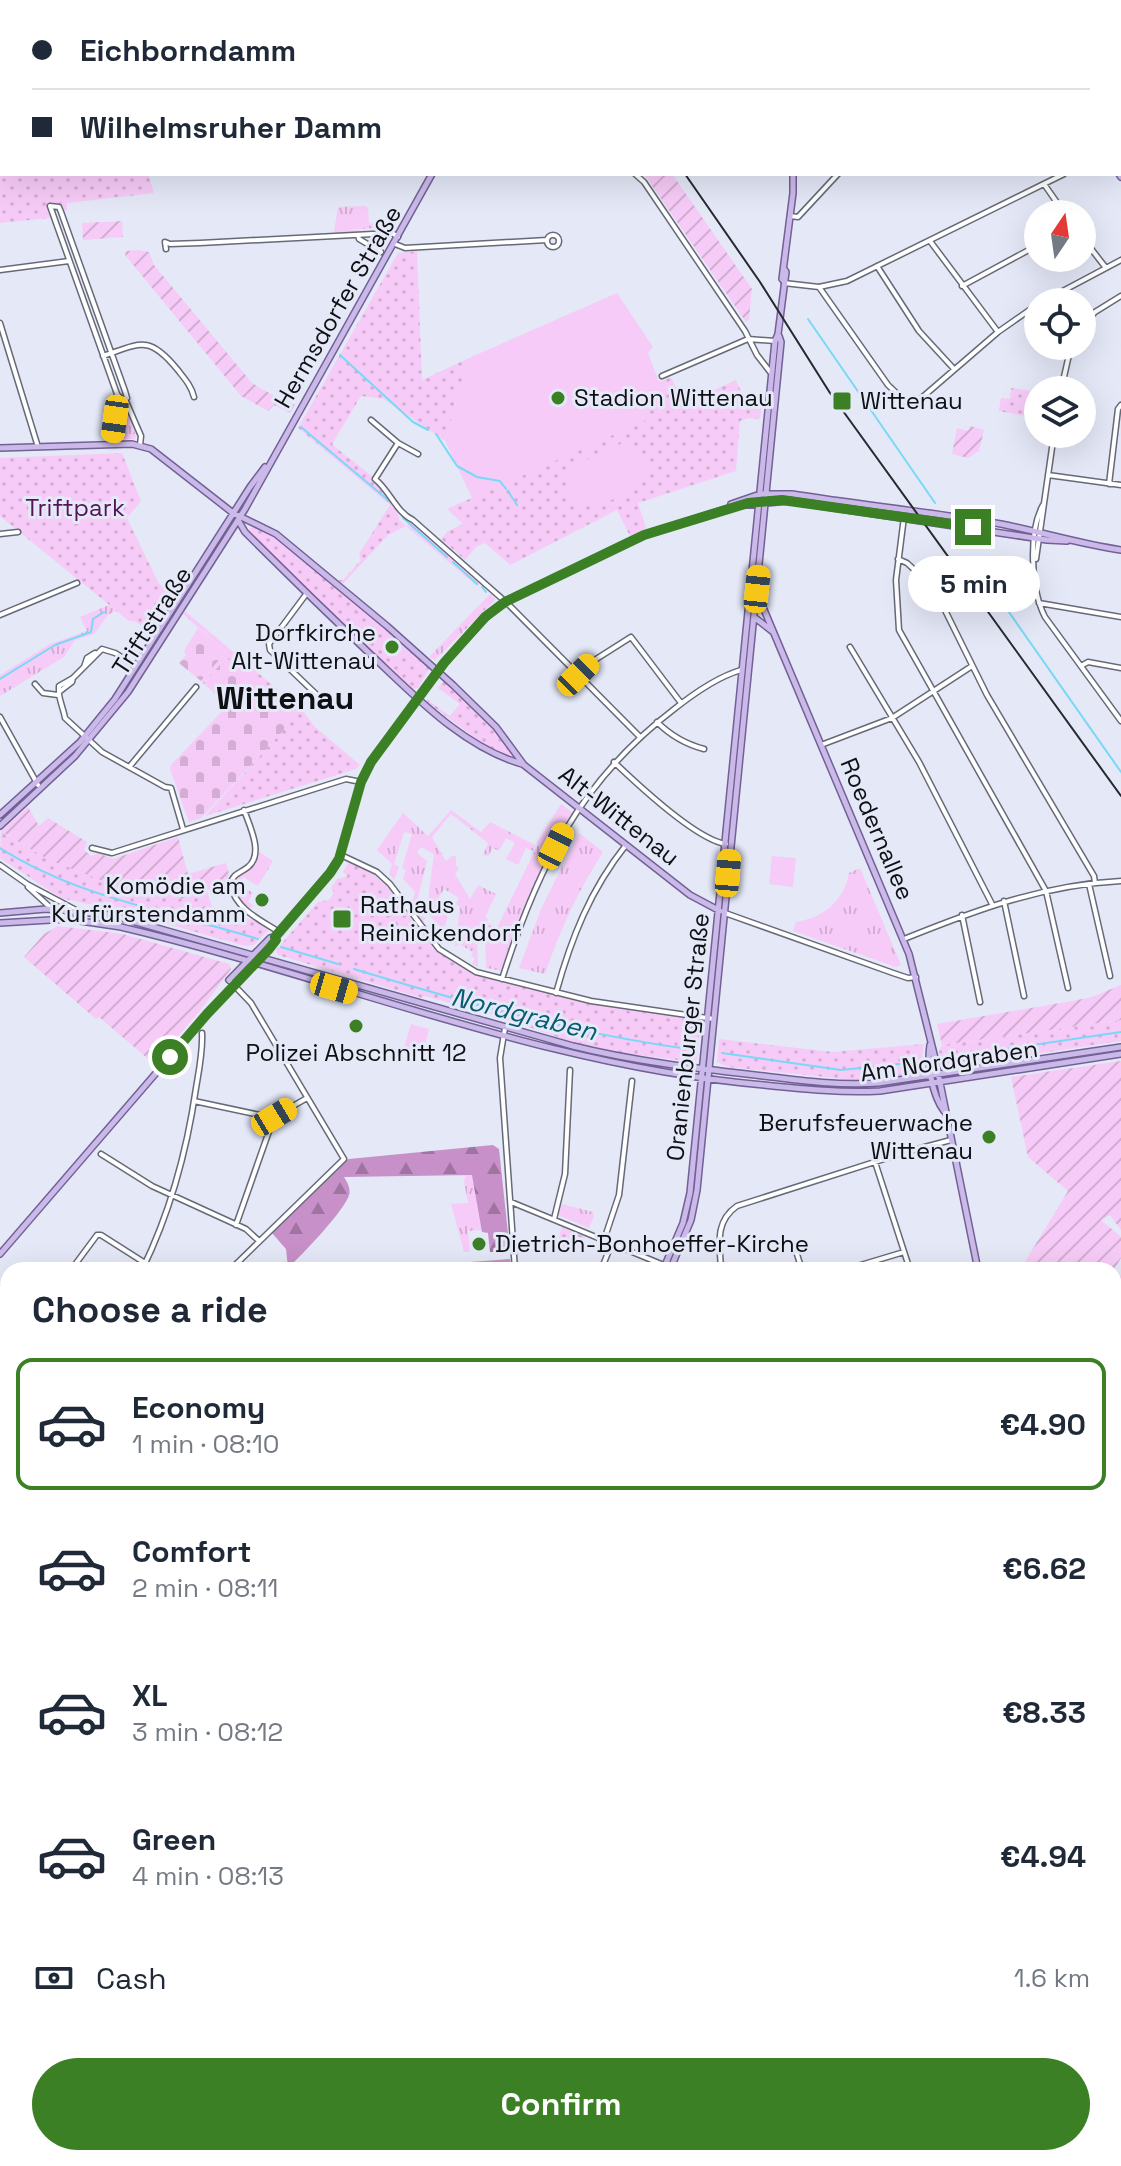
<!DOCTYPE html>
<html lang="en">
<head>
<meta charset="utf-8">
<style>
  body { margin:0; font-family:"Space Grotesk",sans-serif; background:#f6f6f7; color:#1f2937; height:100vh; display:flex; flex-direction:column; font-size:30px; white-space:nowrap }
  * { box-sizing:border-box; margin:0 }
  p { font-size:26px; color:#747a83 }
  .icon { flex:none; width:44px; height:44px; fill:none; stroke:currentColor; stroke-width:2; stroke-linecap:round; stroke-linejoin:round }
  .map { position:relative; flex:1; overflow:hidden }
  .details { position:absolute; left:0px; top:1262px; width:1122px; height:904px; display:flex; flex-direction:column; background:#fff; border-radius:24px 24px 0 0; box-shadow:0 8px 32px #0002 }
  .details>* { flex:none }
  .guide { position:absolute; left:0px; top:0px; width:1122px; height:176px; box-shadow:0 8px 32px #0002; display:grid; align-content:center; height:176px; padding:0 32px; background:#fff }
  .needle { width:52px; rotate:13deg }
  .tools { position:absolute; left:1024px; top:200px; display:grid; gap:16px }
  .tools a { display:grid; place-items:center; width:72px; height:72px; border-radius:50%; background:#fff; box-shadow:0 8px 32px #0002; font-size:40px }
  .end { position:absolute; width:36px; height:36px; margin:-18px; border:10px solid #3b8024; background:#fff; box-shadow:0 0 0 4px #fff }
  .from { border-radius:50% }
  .bubble { position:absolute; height:56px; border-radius:28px; background:#fff; box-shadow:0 8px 32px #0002; font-size:26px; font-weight:600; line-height:56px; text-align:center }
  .car { position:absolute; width:24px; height:48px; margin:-24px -12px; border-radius:10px; box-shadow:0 0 6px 2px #0007; background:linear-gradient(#f5c518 24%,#345 0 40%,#f5c518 0 76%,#345 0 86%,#f5c518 0) }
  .guide b { display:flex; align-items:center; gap:28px; height:76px; font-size:30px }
  .guide b+b { border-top:2px solid #e0e1e3 }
  .guide i { width:20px; height:20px; background:#1f2937 }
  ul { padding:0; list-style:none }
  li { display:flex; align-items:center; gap:24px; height:132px; margin:0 16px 12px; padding:0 16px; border:4px solid transparent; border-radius:16px }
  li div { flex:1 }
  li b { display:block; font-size:30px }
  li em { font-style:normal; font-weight:600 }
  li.on { border-color:#3b8024 }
  li>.icon { width:72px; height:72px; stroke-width:1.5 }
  h2 { padding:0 32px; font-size:36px; line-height:96px }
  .pay { display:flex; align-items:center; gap:20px; height:88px; padding:0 32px; font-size:30px }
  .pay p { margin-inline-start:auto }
  .primary-button { display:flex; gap:16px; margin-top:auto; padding:16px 32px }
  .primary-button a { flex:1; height:92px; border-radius:48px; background:#3b8024; color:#fff; font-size:32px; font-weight:600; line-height:92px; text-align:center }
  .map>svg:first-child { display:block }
  .grass { fill:url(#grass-tufts) }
  .forest { fill:url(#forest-firs) }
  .cemetery { fill:url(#cemetery-stones) }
  .park { fill:url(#park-dots) }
  .garden { fill:url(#garden-furrows) }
  .pitch { fill:#f7cbf7 }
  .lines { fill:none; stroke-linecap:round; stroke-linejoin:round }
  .stream { stroke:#77d9f6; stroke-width:2 }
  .minor-casing { stroke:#666a77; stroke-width:7 }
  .major-casing { stroke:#726195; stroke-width:8 }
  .minor { stroke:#fff; stroke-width:4 }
  .major { stroke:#cbbae9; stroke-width:5 }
  .tram { stroke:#26292e; stroke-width:2 }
  .rail { stroke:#26292e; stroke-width:2; stroke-dasharray:14 14; stroke-linecap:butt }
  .route { stroke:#3b8024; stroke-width:10 }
  .poi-dot { fill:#3b8024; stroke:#e4e8f7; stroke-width:3 }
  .labels { text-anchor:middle; stroke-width:6; stroke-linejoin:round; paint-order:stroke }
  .street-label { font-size:24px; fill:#0e1014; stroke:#e4e8f7 }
  .poi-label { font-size:24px; fill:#0e1014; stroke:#e4e8f7; text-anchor:start }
  .park-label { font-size:24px; fill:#551358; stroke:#e4e8f7 }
  .water-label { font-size:26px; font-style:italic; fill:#055c70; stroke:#e4e8f7 }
  .district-label { font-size:32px; font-weight:bold; fill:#0e1014; stroke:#e4e8f7 }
</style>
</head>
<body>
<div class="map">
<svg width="1121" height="2166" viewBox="0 0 1121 2166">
  <defs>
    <pattern id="grass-tufts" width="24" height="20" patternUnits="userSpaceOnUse" patternTransform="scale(2)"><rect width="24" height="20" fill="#f7cbf7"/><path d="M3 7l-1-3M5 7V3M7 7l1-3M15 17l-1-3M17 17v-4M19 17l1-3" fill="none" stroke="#d3add3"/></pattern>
    <pattern id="forest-firs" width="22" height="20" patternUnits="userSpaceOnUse" patternTransform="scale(2)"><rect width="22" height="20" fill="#c790c8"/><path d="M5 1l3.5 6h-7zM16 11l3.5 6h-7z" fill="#a074a1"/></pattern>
    <pattern id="cemetery-stones" width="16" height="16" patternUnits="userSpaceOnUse" patternTransform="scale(2)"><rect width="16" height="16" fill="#f7cbf7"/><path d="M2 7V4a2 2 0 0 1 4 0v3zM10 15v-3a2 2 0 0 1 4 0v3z" fill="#d3add3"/></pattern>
    <pattern id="park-dots" width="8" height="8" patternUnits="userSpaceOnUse" patternTransform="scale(2)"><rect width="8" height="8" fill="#f7cbf7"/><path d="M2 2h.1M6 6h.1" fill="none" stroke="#d3add3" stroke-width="1.8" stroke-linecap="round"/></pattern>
    <pattern id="garden-furrows" width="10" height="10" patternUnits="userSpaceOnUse" patternTransform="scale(2)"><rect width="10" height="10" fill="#f7cbf7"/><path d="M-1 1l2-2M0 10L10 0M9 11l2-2" fill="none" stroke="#d3add3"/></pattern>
  </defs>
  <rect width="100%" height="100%" fill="#e4e8f7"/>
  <path class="grass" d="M366,206L368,208L369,223L374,224L375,228L346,230L374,231L336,233L334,231L338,207Z
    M121,405L129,414L136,436L135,439H115L118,406Z
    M411,522L480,583L477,586L406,526Z
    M491,593L495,600L435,660L429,657Z
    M109,605L116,611L108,615L94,634L75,640L64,657L0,696V675L50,644L87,631L80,617Z
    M561,804L573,813L536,881L503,971L486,968L485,930H477L478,967L472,964L475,958L471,956L473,952L459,944L455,947L460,907L456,904L459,898L444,889L439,897L450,904L444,931L429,915L430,903L428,900L434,854L421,847L417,853L427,861L418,898L423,900L420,916L426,918L422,922L411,906L415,892L403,879L406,870L402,868L412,834L404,832L394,864L399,867L394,880L389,874L392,864L377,850L403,813L428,836L451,810L481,832L490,822L535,845L533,851L526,848L518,865L506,859L515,843L506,838L499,851L493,848L488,856L483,855L488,843L451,814L432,837L446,861L452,856H456V866L459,868L455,874L470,899L478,885L496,894L485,917L488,919L487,923L497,928L537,846V842Z
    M579,833L603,852C578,891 560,930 545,974L519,968L541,909Z
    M258,851L273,861L258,886L243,877L238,884L253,893L248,902L254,906L249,909C207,878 252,877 258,851Z
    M860,868L901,965L896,967L793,931L796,922C824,918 844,900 849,873Z
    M64,912L113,917L241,953L239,956L129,926L78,918Z
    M466,1175H473L482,1230L468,1231L470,1252H464L451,1204L468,1203L464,1181Z
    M562,1204L593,1212L594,1216L589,1228L558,1215Z"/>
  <path class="forest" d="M493,1145L499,1149L510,1252H490L488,1233L482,1232L472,1175L344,1177C347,1182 351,1188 349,1195C345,1210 301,1256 288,1268L286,1249L272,1233L342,1163L349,1159Z
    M510,1259L511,1270H457V1263Z"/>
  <path class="cemetery" d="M198,628L226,652L201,681L179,663L186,655L184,651Z
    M226,657L294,720L201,818L189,822L170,769L171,765L228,705L204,684Z
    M8,1496V1581L0,1580V1504Z"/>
  <path class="park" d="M0,0L82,2H2V174H148L154,193L67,203V210L48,211L50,218L0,223Z
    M417,251L422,380L469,358L445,441L384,399L361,396L332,444C354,465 397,487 399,520L406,526L388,535L343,584L338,580H343L361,560L359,554L390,505L298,428L398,253Z
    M671,377L683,404L736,380L743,396L742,410L746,409L747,402L762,403L760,419L748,418L740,421L736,471L638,503L646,528L630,536L617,510L510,565L485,543L477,546L465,560L441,539L448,531L463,524L447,509L650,418L645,404L670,393L665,380Z
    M1011,388L1033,391L1038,397L1036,418L999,411L1001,398L1010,399Z
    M122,453L141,501L127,518L159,584L176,594L152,632L134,621H129L0,516V458Z
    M254,527L274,536L430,667L418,688L412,689L362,644L250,533L249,529Z
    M185,611L304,712L315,727L360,765L356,769L205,816L293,720L226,657L204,684L201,681L226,652L183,614Z
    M444,680L490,725L511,749L512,754L507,757L484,745L427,702L428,700L450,716L460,704L438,688Z
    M1,831L47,859L82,871L180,899L206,888L212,907C232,914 251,917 270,928L254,945L245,946L136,915L61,898L0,858Z
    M349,862C403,882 402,922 442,954C467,975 501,981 532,989C589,1003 647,1013 701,1019L697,1059L694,1062L621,1053L566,1040L500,1017L425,996L422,998L278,955L276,950L318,902L329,900L334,893L331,888L337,879L348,876L343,872Z
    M1121,1020V1041L949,1067L943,1065L939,1051L942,1045Z
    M719,1039L833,1052L924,1044L922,1054L924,1070L922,1073L854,1080L728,1067L717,1062Z
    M562,1227L585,1237L577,1250C560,1252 556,1241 562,1227Z
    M1114,1857L1121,1859V1987L1114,1992Z
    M2,1910L8,1912V1981L0,1978Z
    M0,2098L8,2102V2157L0,2154Z"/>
  <path class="garden" d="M644,174H672L752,289L749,320L746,322Z
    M122,221L123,237L83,240L82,223Z
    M139,250L149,252L154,265L252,383L285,402L295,404L290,413L274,405L268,411L241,396L125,255L126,251Z
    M970,426L984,430L979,451L968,458L952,454L957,428L968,431Z
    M28,807L39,826L48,818L87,842L84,850L91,856L99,853L113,859L178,837L188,874L226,863C229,871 230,876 225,884L180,899L116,886L47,859L1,831Z
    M58,926L123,934L229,964L231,969L199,1012L154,1064L99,1017L96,1019L24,957L44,934Z
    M1121,985V1020L942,1045L937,1024L1072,1001L1092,997Z
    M1121,1061V1230L1110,1215L1101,1220L1121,1237V1258L1114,1270H1020L1068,1191L1028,1157L1011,1077Z
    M1121,1275V1344L1114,1339V1286Z
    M1114,1431L1121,1435V1567L1114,1573Z
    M0,1992L8,1998V2102L0,2098Z"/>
  <path class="pitch" d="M617,293L653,347L648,353L659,382L665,380L671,393L645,404L651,418L472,498L445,441L469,358Z
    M629,440C635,451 649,455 649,470C648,489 591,514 576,502C563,491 573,479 568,468Z
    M772,856L796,858L793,887L769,884Z
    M411,1024L429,1029L422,1056L403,1051Z"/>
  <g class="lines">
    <path class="stream" d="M48,0V2
      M1063,0L1064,2
      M1120,48L1121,47
      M0,130H2
      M808,319L935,503
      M340,355L413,422L428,430
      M301,427L394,505
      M436,434L457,466L477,477L500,481L506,489
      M508,491L513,499
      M514,500L517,505
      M403,518L447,557
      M453,562L477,584
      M978,568L1121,772
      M482,587L486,592
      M0,679L55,645L91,632L93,619L104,612
      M0,848C79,898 171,912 258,939
      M281,947L338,964
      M354,969C466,1003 579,1035 696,1050
      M722,1053L841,1070L918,1062
      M946,1058L1121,1032
      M4,1917L8,1923
      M0,1966L8,1957"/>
    <g class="minor-casing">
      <path id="minor" d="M121,0V2
        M467,0L468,2
        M542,0L543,2
        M633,0L634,2
        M198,2L199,0
        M1120,58L1121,57
        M1120,148H1121
        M635,174L644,182L745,331L757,355L771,373
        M1044,184L1065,214
        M790,216L798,217L838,174
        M358,235L359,239L381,252
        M547 241a6 6 0 1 1 12 0a6 6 0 1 1-12 0Z
        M1082,237L1106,268
        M930,241L998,332
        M395,244L405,248L547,240
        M166,249L165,242L170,244L200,243L392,233L398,237
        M877,266L919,331L954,369
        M0,270L69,261
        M784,283L819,287L847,281L1064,174
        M962,286L1038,245
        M819,287L888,385L911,407L998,332L1038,304
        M1042,302L1121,260
        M0,323L38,447
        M1082,327L1095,312L1121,296
        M103,356C141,343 149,335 177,369C184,378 191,385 194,397
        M662,376L748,339L775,341
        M1061,390L1071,346
        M122,400L117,394L50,206L59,207L61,212L125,391L127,398L125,399L141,436L140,445
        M371,420L398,443L418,454
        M398,443L375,479C390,491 396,512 413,520L508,604L640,737
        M113,444L117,403L124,399
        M1048,475L1121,485
        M1109,484L1118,409L1121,405
        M1043,505C1028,532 1031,590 1045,617L1121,721
        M904,517L896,580L899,630L1046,891L1068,988
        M0,534L18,532
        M898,559L907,563L934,588L987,695L1094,876L1095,883
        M1036,559L1054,434
        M307,593L269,644L270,650L317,695L324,700H330
        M1039,603L1121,617
        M0,615L77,583
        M850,647L919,762L992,904
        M136,666L115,653L102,649L73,678L72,682L59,692C58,696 64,711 65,718L102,752L165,787L171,788L183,829
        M1081,666L1088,662L1121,668
        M84,667L87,658L95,653
        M578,675L590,663L631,637L681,703
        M35,684L43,693L58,695
        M59,691V686L73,678
        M0,717L38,785
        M657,722C671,736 685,744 704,749
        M821,745L892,718L972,666
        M614,762C636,783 697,840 726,844
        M130,766L196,687
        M244,810C250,827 264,854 248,867C239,874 233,873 230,885C237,910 259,919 279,932
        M92,848L112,853L346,779L361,782
        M341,855L377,872L390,884L439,949L476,972L591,1001L714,1019
        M0,865L27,884L76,910
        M1089,884L1110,976
        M28,887L52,909L67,919
        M1004,901L1024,996
        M725,913L893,973L908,978L916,977
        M962,915L980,1002
        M904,939C976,910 1042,885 1121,881
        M502,979C537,869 579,782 673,710C693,694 717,677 741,670
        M229,980L251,1003L344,1159L230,1270
        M556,993C571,939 590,890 626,845
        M505,1028L500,1058L515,1270
        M194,1101L274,1118
        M101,1154L152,1186L246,1229L259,1241
        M875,1162L910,1270
        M511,1202L671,1268
        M554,1219L565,1174L570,1070
        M236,1225L274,1117L307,1098
        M604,1240L619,1195L632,1081
        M795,1248L802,1270
        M71,1270L97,1235H101L156,1270
        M142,1270C170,1213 187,1150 196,1088C199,1070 203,1051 202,1033
        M601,1270L612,1243
        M721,1270C720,1245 714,1222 737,1206L906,1152L951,1140
        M844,1270L904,1252
        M0,1288L8,1295
        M0,1361L8,1351
        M0,1437L8,1447
        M0,1460L8,1453
        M1114,1581L1121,1575
        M0,1597L8,1599
        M1114,1822L1121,1825
        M0,1893L8,1866
        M1114,1900H1121
        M0,1905L8,1908
        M1114,2034L1121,2039
        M366,2166L368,2158
        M446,2166L449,2158
        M640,2166V2158
        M730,2166L752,2158
        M788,2166L791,2158
        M902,2166L903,2158
        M971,2166L974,2158
        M1030,2166L1033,2158"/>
    </g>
    <g class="major-casing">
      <path id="major" d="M722,0L723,2
        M984,0L985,2
        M497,2L499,0
        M738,2L743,0
        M1119,174L1121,177
        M784,281L782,279L793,193V174
        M0,448L132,444L151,449L233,513L276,534L387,626L453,685L496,727L524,765L690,895L720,911
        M731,504L760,494H792C862,505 932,512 1001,524C1042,532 1080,544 1121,550
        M238,520L245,532C286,573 327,613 369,653C413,694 462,747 522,764
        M757,593L909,954L935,1058L978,1270
        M754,617L772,631
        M0,815L80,742L115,699L250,487L265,467
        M0,826L75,756L128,692L245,509L432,174
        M0,913L46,909L111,915L573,1046C633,1061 694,1068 755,1075C796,1080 837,1086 878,1083L1121,1047
        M0,923L67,919L121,927C337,978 542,1066 764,1085C803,1089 841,1093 880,1091L1121,1054
        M229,980L270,938L275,937
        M930,1045C927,1064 932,1095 944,1111
        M0,1254L207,1014L269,949L276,940L275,937L330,873L339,859L361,782L371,762L444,663L491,612L505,602L644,535L735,506L788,501L1047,540L1067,541
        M663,1270L683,1223L690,1193L775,341L778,334L786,272L784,269
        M670,1270L691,1220L697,1190L781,342L779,336
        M0,1758L8,1760
        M1114,2141L1121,2145
        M1114,2150L1121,2154
        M267,2166L270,2158
        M274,2166L277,2158"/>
    </g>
    <use href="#minor" class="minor"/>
    <use href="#major" class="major"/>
    <path class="tram" d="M592,0V2
      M685,174L760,282L830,393L1121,796
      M1114,1847L1121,1850"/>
    <path class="rail" d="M0,1606L8,1608
      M1114,1844L1121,1846"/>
  </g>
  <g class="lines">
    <path class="route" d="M170,1057L207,1014L269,949L276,940L275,937L330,873L339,859L361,782L371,762L444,663L485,617L505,602L644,535L748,503L782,500L973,527"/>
  </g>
  <g class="poi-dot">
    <circle cx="558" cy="398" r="8"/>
    <rect x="832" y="391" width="20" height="20" rx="4"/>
    <circle cx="392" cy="647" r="8"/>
    <circle cx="262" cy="900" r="8"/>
    <rect x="332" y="909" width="20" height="20" rx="4"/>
    <circle cx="356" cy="1026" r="8"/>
    <circle cx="989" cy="1137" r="8"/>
    <circle cx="479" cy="1244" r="8"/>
  </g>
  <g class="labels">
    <g class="street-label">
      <text transform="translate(338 307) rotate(-60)" y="8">Hermsdorfer Straße</text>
      <text transform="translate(152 621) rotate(-57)" y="8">Triftstraße</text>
      <text transform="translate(619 816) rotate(38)" y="8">Alt-Wittenau</text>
      <text transform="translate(877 829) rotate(67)" y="8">Roedernallee</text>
      <text transform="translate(688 1037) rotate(-84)" y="8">Oranienburger Straße</text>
      <text transform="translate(949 1061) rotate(-8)" y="8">Am Nordgraben</text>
    </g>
    <g class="poi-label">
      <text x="574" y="406">Stadion Wittenau</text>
      <text x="860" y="409">Wittenau</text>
      <text x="376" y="641" text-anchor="end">Dorfkirche<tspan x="376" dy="28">Alt-Wittenau</tspan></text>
      <text x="246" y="894" text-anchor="end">Komödie am<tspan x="246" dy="28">Kurfürstendamm</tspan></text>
      <text x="360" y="913">Rathaus<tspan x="360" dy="28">Reinickendorf</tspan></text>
      <text x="356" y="1061" text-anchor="middle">Polizei Abschnitt 12</text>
      <text x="973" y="1131" text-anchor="end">Berufsfeuerwache<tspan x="973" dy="28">Wittenau</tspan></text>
      <text x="495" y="1252">Dietrich-Bonhoeffer-Kirche</text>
    </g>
    <g class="park-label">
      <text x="75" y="516">Triftpark</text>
    </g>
    <g class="water-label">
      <text transform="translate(524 1014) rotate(14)" y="9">Nordgraben</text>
    </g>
    <g class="district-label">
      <text x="285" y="709">Wittenau</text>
    </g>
  </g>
</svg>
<div class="tools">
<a><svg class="needle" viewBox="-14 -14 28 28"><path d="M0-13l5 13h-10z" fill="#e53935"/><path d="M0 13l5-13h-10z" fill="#747a83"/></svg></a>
<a><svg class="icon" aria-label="locate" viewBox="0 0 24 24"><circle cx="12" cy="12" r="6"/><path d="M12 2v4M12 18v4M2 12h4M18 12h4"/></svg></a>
<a><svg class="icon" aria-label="layers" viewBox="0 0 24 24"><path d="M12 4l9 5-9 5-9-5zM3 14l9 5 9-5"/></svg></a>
</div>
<i class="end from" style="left:170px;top:1057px"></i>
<i class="end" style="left:973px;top:527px"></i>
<div class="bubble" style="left:908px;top:556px;width:132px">5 min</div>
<i class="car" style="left:115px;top:419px;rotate:188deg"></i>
<i class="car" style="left:757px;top:589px;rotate:6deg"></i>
<i class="car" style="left:578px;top:675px;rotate:45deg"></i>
<i class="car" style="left:556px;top:846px;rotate:27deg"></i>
<i class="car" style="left:728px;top:873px;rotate:5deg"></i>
<i class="car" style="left:334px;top:988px;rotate:106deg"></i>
<i class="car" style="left:274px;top:1117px;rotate:59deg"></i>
<div class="guide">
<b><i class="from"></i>Eichborndamm</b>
<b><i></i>Wilhelmsruher Damm</b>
</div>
<section class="details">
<h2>Choose a ride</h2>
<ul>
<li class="on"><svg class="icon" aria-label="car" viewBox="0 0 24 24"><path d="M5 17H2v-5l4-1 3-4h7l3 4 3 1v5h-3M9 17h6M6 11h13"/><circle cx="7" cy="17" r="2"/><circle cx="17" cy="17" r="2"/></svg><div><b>Economy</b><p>1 min · 08:10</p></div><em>€4.90</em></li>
<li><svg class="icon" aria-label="car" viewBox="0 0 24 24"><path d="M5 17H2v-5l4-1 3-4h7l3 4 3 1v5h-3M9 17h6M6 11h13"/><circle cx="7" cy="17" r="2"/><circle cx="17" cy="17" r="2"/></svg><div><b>Comfort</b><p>2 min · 08:11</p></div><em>€6.62</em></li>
<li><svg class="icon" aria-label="car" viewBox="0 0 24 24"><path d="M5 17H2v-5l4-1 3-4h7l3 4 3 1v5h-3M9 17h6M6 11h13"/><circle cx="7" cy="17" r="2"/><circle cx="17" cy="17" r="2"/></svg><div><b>XL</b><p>3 min · 08:12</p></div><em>€8.33</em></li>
<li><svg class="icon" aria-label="car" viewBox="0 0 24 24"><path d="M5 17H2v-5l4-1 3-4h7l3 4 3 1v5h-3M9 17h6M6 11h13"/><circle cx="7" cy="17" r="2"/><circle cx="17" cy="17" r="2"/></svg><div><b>Green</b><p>4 min · 08:13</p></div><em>€4.94</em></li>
</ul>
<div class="pay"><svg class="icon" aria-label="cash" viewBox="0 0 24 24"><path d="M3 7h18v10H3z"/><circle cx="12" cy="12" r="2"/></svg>Cash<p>1.6 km</p></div>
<div class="primary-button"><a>Confirm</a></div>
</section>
</div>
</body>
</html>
